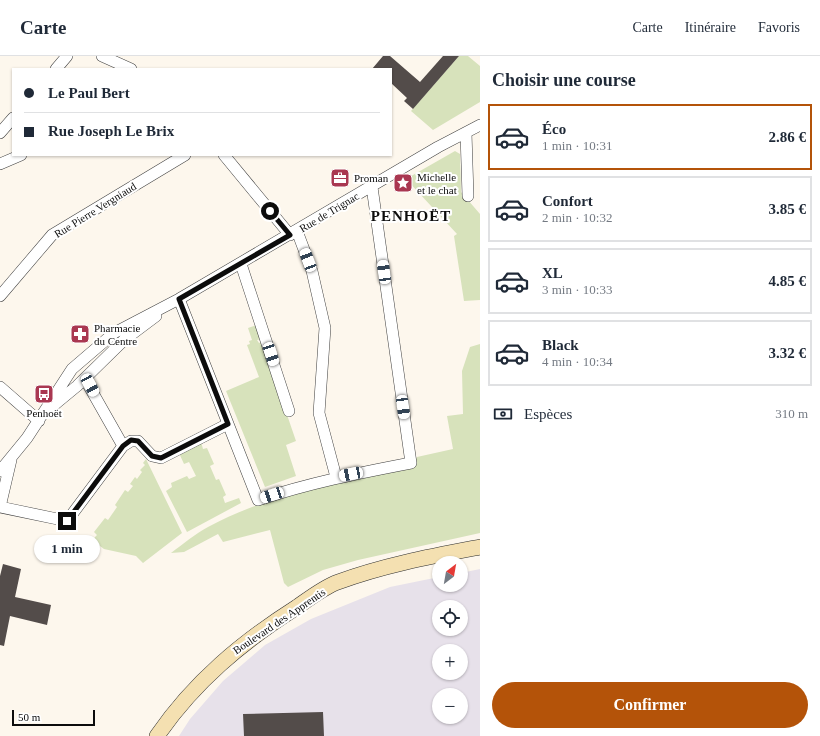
<!DOCTYPE html>
<html lang="fr">
<head>
<meta charset="utf-8">
<style>
  body { margin:0; font-family:Georgia,serif; background:#f2f2f3; color:#1f2937; height:100vh; display:flex; flex-direction:column; font-size:15px; white-space:nowrap }
  * { box-sizing:border-box; margin:0 }
  p { font-size:13px; color:#747a83 }
  .icon { flex:none; width:22px; height:22px; fill:none; stroke:currentColor; stroke-width:2; stroke-linecap:round; stroke-linejoin:round }
  .map { position:relative; flex:1; overflow:hidden }
  .side { display:flex; flex-direction:column; background:#fff; width:340px }
  .side>* { flex:none }
  .top-card { position:absolute; left:12px; top:12px; width:380px; height:88px; border-radius:0px; box-shadow:0 1px 3px #0004; display:grid; align-content:center; height:88px; padding:0 12px; background:#fff }
  .needle { width:26px; rotate:31deg }
  .controls { position:absolute; left:432px; top:500px; display:grid; gap:8px }
  .controls a { display:grid; place-items:center; width:36px; height:36px; border-radius:50%; background:#fff; box-shadow:0 1px 3px #0004; font-size:20px }
  .scale { position:absolute; left:12px; bottom:10px; width:83px; box-sizing:border-box; padding-left:4px; border:2px solid #0c0c0c; border-top:0; font-size:11px; line-height:14px; white-space:nowrap; color:#0c0c0c; -webkit-text-stroke:3px #fff; paint-order:stroke }
  .end { position:absolute; width:18px; height:18px; margin:-9px; border:5px solid #0c0c0c; background:#fff; box-shadow:0 0 0 2px #fff }
  .from { border-radius:50% }
  .bubble { position:absolute; height:28px; border-radius:14px; background:#fff; box-shadow:0 1px 3px #0004; font-size:13px; font-weight:700; line-height:28px; text-align:center }
  .car { position:absolute; width:12px; height:24px; margin:-12px -6px; border-radius:5px; box-shadow:0 0 3px 1px #0007; background:linear-gradient(#fff 24%,#345 0 40%,#fff 0 76%,#345 0 86%,#fff 0) }
  .top-card b { display:flex; align-items:center; gap:14px; height:38px; font-size:15px }
  .top-card b+b { border-top:1px solid #e0e1e3 }
  .top-card i { width:10px; height:10px; background:#1f2937 }
  ul { padding:0; list-style:none }
  li { display:flex; align-items:center; gap:12px; height:66px; margin:0 8px 6px; padding:0 4px; border:2px solid #e0e1e3; border-radius:0px }
  li div { flex:1 }
  li b { display:block; font-size:15px }
  li em { font-style:normal; font-weight:700 }
  li.on { border-color:#b45309 }
  li>.icon { width:36px; height:36px; stroke-width:1.5 }
  h2 { padding:0 12px; font-size:18px; line-height:48px }
  .pay { display:flex; align-items:center; gap:10px; height:44px; padding:0 12px; font-size:15px }
  .pay p { margin-inline-start:auto }
  .button { display:flex; gap:8px; margin-top:auto; padding:8px 12px }
  .button a { flex:1; height:46px; border-radius:24px; background:#b45309; color:#fff; font-size:16px; font-weight:700; line-height:46px; text-align:center }
  header { display:flex; align-items:center; gap:24px; box-sizing:border-box; height:56px; padding:0 20px; background:#fff; border-bottom:1px solid #e0e1e3 }
  header strong { font-size:19px }
  nav { display:flex; gap:22px; margin-inline-start:auto; font-size:14px }
  main { display:flex; flex:1; min-height:0 }
  .map>svg:first-child { display:block }
  .industrial { fill:#e7e1ea; fill-rule:evenodd }
  .green { fill:#d7e2bb }
  .building { fill:#534c4a }
  .lines { fill:none; stroke-linecap:round; stroke-linejoin:round }
  .street-casing { stroke:#3f3f3f; stroke-width:12 }
  .secondary-casing { stroke:#2e2e2e; stroke-width:16 }
  .street { stroke:#fff; stroke-width:11 }
  .secondary { stroke:#f4e0b1; stroke-width:15 }
  .route { stroke:#0c0c0c; stroke-width:5 }
  .labels { text-anchor:middle; stroke-width:4; stroke-linejoin:round; paint-order:stroke }
  .poi-label { font-size:11px; fill:#0c0c0c; stroke:#fff; text-anchor:start }
  .street-label { font-size:11px; fill:#0c0c0c; stroke:#fff }
  .district-label { font-size:15px; font-weight:bold; letter-spacing:1px; fill:#0c0c0c; stroke:#fff }
</style>
</head>
<body>
<header>
<strong>Carte</strong>
<nav><a>Carte</a><a>Itinéraire</a><a>Favoris</a></nav>
</header>
<main>
<div class="map">
<svg width="480" height="680" viewBox="0 0 480 680">
  <rect width="100%" height="100%" fill="#fdf7ed"/>
  <path class="industrial" d="M480,513V680H179L190,663L223,625L265,589L311,563L390,531L439,521V529H461V517ZM439,551H461V573H439ZM439,595H461V617H439ZM439,639H461V661H439Z"/>
  <path class="green" d="M459,0H468L480,10V46L433,74L411,55Z
    M455,95L460,98L461,136L480,158V244L464,245L454,180L457,178L406,123Z
    M257,269L261,283L257,284L259,287L262,286L296,385L286,389L296,420L265,431L226,335L259,321L247,289L250,288L249,285L252,284L248,272Z
    M480,288V477L358,504L323,514L288,531L284,527L270,474L223,486L218,478L184,496L171,497C183,488 195,478 208,471C271,437 341,426 411,412L417,401L453,393L447,360L463,358L462,315L470,291Z
    M201,386L203,393L207,392L214,408L210,410L216,424L219,423L226,439L223,441L225,447L239,442L241,447L187,476L166,435L172,431L171,427L187,420L189,423L196,420L189,406L184,408L179,397Z
    M146,403L182,477L143,507L136,500L104,493L92,484L97,479L94,476L105,462L108,464L117,451L115,449L125,434L128,436L133,430L130,428L135,421L137,423L142,416L140,414L145,409L143,407Z"/>
  <path class="building" d="M383,0H390L420,26L443,0H459L413,53L404,45L407,42L391,27V13H372Z
    M3,508L21,513L15,541L51,549L47,569L10,560L4,590L0,589V520Z
    M323,656L324,680H244L243,658Z"/>
  <g class="lines">
    <g class="street-casing">
      <path id="street" d="M102,0L131,13
        M56,13L67,0
        M0,77L13,62
        M466,77L468,140
        M224,99L290,179
        M0,108L21,99
        M297,175L312,215L325,272L319,357L336,421
        M241,208L289,355
        M0,240L52,179L185,99
        M179,243L258,444C309,427 359,417 411,407L372,131
        M0,331L39,365
        M48,354L77,330L124,284L156,260
        M123,390L131,385H138L152,400L161,402L228,368
        M11,404L0,451L67,465L123,390L85,323
        M0,415L27,382L72,313L114,277L179,243L438,91L480,69"/>
    </g>
    <g class="secondary-casing">
      <path id="secondary" d="M157,680C194,626 242,586 297,551C310,542 324,531 338,526C384,509 433,500 480,491"/>
    </g>
    <use href="#street" class="street"/>
    <use href="#secondary" class="secondary"/>
  </g>
  <g class="lines">
    <path class="route" d="M67,465L123,390L131,384L138,385L152,400L161,402L228,368L179,243L290,179L270,155"/>
  </g>
  <defs>
    <g id="office-square" transform="scale(1)"><rect x="-9" y="-9" width="18" height="18" rx="4" fill="#a93751" stroke="#fff"/><path d="M-6-3h4V-5.5h4V-3h4V5H-6ZM-1-4.5V-3h2v-1.5ZM-6 0V1H6V0Z" fill="#fff"/></g>
    <g id="sight-square" transform="scale(1)"><rect x="-9" y="-9" width="18" height="18" rx="4" fill="#a93751" stroke="#fff"/><path d="M0-6L1.8-2.2L6-1.7L2.9 1.2L3.7 5.4L0 3.3L-3.7 5.4L-2.9 1.2L-6-1.7L-1.8-2.2Z" fill="#fff"/></g>
    <g id="pharmacy-square" transform="scale(1)"><rect x="-9" y="-9" width="18" height="18" rx="4" fill="#a93751" stroke="#fff"/><path d="M-2-6h4v4h4v4h-4v4h-4v-4h-4v-4h4Z" fill="#fff"/></g>
    <g id="bus-square" transform="scale(1)"><rect x="-9" y="-9" width="18" height="18" rx="4" fill="#a93751" stroke="#fff"/><path d="M-5-6H5V4H4V6H2V4H-2V6H-4V4H-5ZM-3.5-4V0h7V-4ZM-3.5 1.2v1.5H-2V1.2ZM2 1.2v1.5H3.5V1.2Z" fill="#fff"/></g>
  </defs>
  <g fill-rule="evenodd">
    <use href="#office-square" x="340" y="122"/>
    <use href="#sight-square" x="403" y="127"/>
    <use href="#pharmacy-square" x="80" y="278"/>
    <use href="#bus-square" x="44" y="338"/>
  </g>
  <g class="labels">
    <g class="poi-label">
      <text x="417" y="125">Michelle<tspan x="417" dy="13">et le chat</tspan></text>
      <text x="354" y="126">Proman</text>
      <text x="94" y="276">Pharmacie<tspan x="94" dy="13">du Centre</tspan></text>
      <text x="44" y="361" text-anchor="middle">Penhoët</text>
    </g>
    <g class="street-label">
      <text transform="translate(95 154) rotate(-32)" y="4">Rue Pierre Vergniaud</text>
      <text transform="translate(329 156) rotate(-31)" y="4">Rue de Trignac</text>
      <text transform="translate(279 565) rotate(-34)" y="4">Boulevard des Apprentis</text>
    </g>
    <g class="district-label">
      <text x="411" y="165">PENHOËT</text>
    </g>
  </g>
</svg>
<div class="controls">
<a><svg class="needle" viewBox="-14 -14 28 28"><path d="M0-13l5 13h-10z" fill="#e53935"/><path d="M0 13l5-13h-10z" fill="#747a83"/></svg></a>
<a><svg class="icon" aria-label="locate" viewBox="0 0 24 24"><circle cx="12" cy="12" r="6"/><path d="M12 2v4M12 18v4M2 12h4M18 12h4"/></svg></a>
<a>+</a>
<a>−</a>
</div>
<div class="scale">50 m</div>
<i class="end from" style="left:270px;top:155px"></i>
<i class="end" style="left:67px;top:465px"></i>
<div class="bubble" style="left:34px;top:479px;width:66px">1 min</div>
<i class="car" style="left:308px;top:204px;rotate:339deg"></i>
<i class="car" style="left:384px;top:216px;rotate:352deg"></i>
<i class="car" style="left:271px;top:298px;rotate:162deg"></i>
<i class="car" style="left:90px;top:329px;rotate:151deg"></i>
<i class="car" style="left:403px;top:351px;rotate:172deg"></i>
<i class="car" style="left:351px;top:418px;rotate:259deg"></i>
<i class="car" style="left:272px;top:439px;rotate:252deg"></i>
<div class="top-card">
<b><i class="from"></i>Le Paul Bert</b>
<b><i></i>Rue Joseph Le Brix</b>
</div>
</div>
<section class="side">
<h2>Choisir une course</h2>
<ul>
<li class="on"><svg class="icon" aria-label="car" viewBox="0 0 24 24"><path d="M5 17H2v-5l4-1 3-4h7l3 4 3 1v5h-3M9 17h6M6 11h13"/><circle cx="7" cy="17" r="2"/><circle cx="17" cy="17" r="2"/></svg><div><b>Éco</b><p>1 min · 10:31</p></div><em>2.86 €</em></li>
<li><svg class="icon" aria-label="car" viewBox="0 0 24 24"><path d="M5 17H2v-5l4-1 3-4h7l3 4 3 1v5h-3M9 17h6M6 11h13"/><circle cx="7" cy="17" r="2"/><circle cx="17" cy="17" r="2"/></svg><div><b>Confort</b><p>2 min · 10:32</p></div><em>3.85 €</em></li>
<li><svg class="icon" aria-label="car" viewBox="0 0 24 24"><path d="M5 17H2v-5l4-1 3-4h7l3 4 3 1v5h-3M9 17h6M6 11h13"/><circle cx="7" cy="17" r="2"/><circle cx="17" cy="17" r="2"/></svg><div><b>XL</b><p>3 min · 10:33</p></div><em>4.85 €</em></li>
<li><svg class="icon" aria-label="car" viewBox="0 0 24 24"><path d="M5 17H2v-5l4-1 3-4h7l3 4 3 1v5h-3M9 17h6M6 11h13"/><circle cx="7" cy="17" r="2"/><circle cx="17" cy="17" r="2"/></svg><div><b>Black</b><p>4 min · 10:34</p></div><em>3.32 €</em></li>
</ul>
<div class="pay"><svg class="icon" aria-label="cash" viewBox="0 0 24 24"><path d="M3 7h18v10H3z"/><circle cx="12" cy="12" r="2"/></svg>Espèces<p>310 m</p></div>
<div class="button"><a>Confirmer</a></div>
</section>
</main>
</body>
</html>
